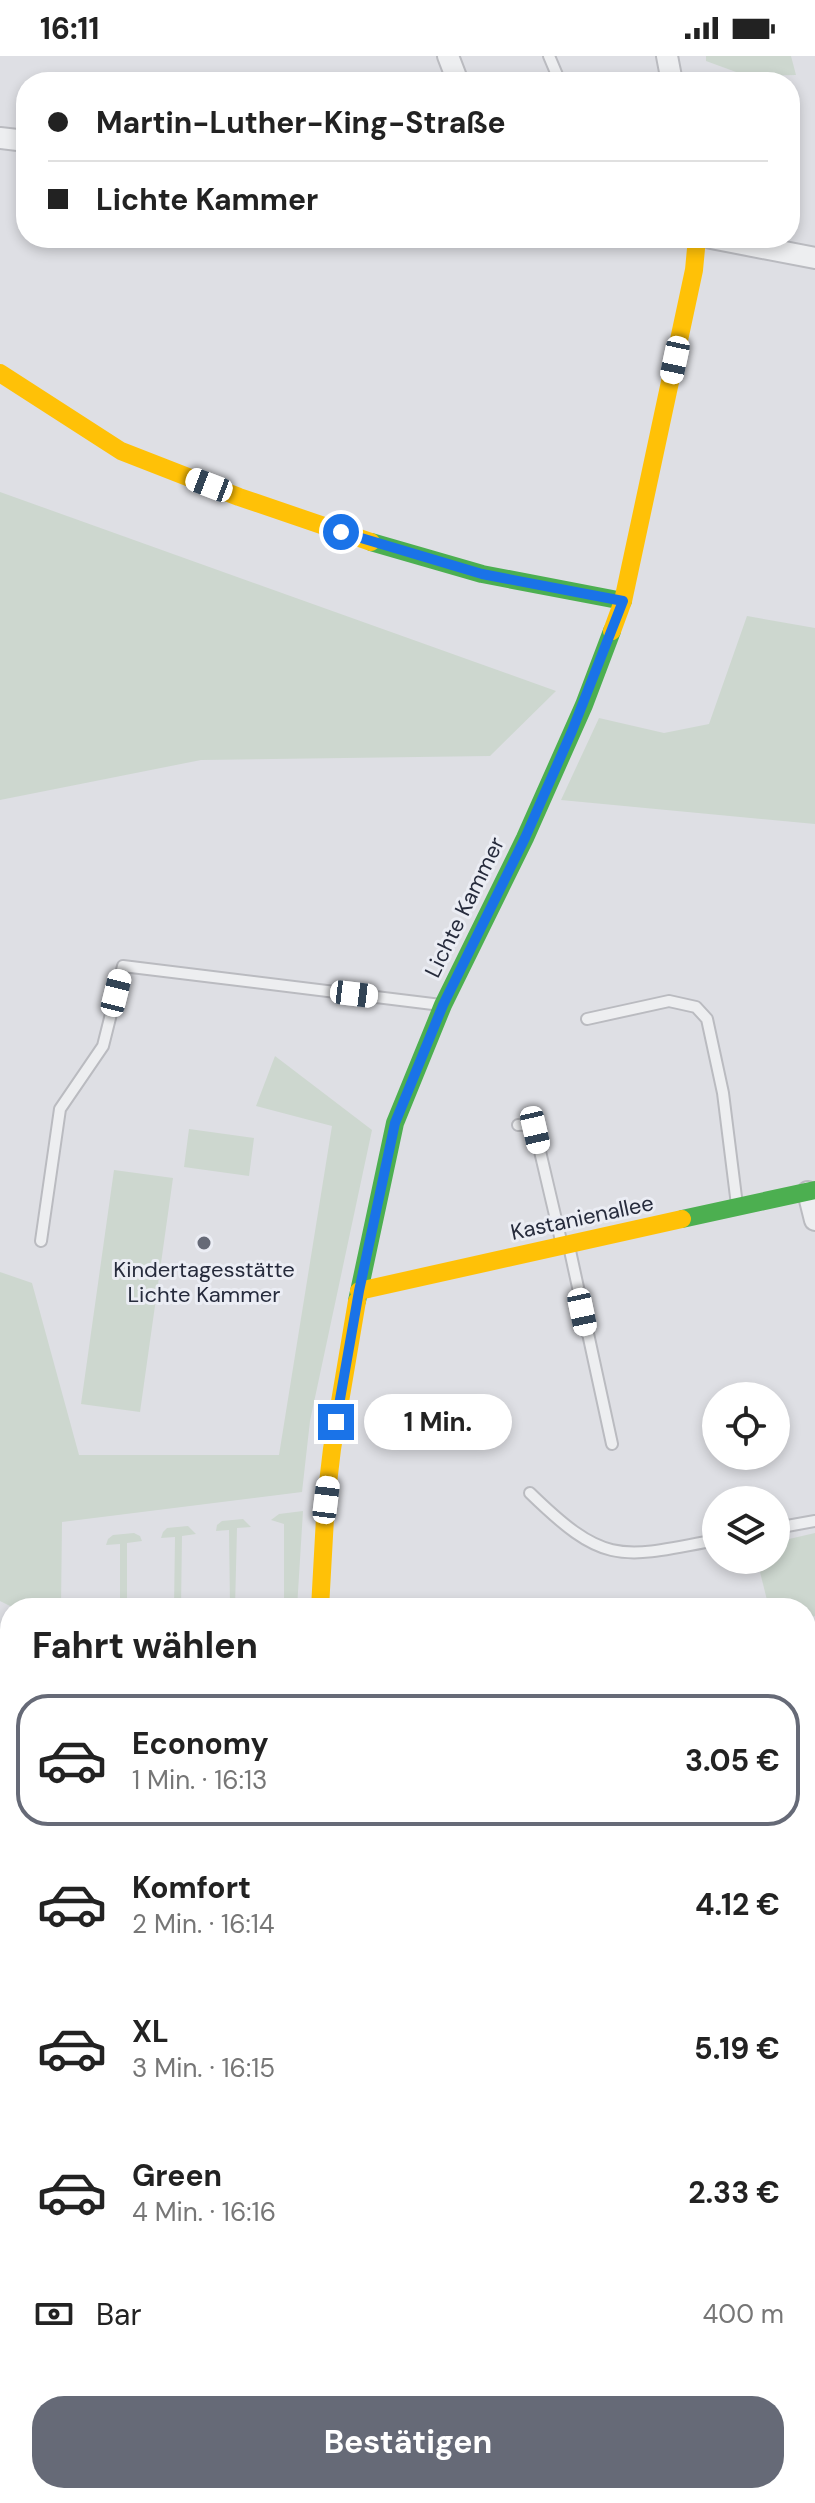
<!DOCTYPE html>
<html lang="de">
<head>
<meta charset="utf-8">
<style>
  body { margin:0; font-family:"DM Sans",sans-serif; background:#f2f2f2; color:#222; height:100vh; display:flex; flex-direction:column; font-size:30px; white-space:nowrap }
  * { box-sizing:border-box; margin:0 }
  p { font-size:26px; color:#767676 }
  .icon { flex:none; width:44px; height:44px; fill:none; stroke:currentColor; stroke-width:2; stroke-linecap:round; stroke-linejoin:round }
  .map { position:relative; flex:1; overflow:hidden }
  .drawer { position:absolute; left:0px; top:1542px; width:816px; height:906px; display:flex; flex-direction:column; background:#fff; border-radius:32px 32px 0 0; box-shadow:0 4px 12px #0003 }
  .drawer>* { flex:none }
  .top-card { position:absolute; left:16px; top:16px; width:784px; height:176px; border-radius:32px; box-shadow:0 4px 12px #0003; display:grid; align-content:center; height:176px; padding:0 32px; background:#fff }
  .tools { position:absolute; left:702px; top:1326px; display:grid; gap:16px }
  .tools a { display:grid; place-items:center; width:88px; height:88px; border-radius:50%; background:#fff; box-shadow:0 4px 12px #0003; font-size:40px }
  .end { position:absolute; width:36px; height:36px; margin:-18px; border:10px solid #1a73e8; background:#fff; box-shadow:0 0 0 4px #fff }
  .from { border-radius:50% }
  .bubble { position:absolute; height:56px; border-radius:28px; background:#fff; box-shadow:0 4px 12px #0003; font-size:26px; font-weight:700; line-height:56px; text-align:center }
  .car { position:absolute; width:24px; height:48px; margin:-24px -12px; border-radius:10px; box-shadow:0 0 6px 2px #0007; background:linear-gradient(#fff 24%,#345 0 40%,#fff 0 76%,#345 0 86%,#fff 0) }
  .top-card b { display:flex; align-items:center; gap:28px; height:76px; font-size:30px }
  .top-card b+b { border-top:2px solid #e0e0e0 }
  .top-card i { width:20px; height:20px; background:#222 }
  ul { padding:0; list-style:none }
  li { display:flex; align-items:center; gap:24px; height:132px; margin:0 16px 12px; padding:0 16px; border:4px solid transparent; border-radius:32px }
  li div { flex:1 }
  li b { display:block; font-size:30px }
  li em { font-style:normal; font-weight:700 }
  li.selected { border-color:#666a77 }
  li>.icon { width:72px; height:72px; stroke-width:1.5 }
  h2 { padding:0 32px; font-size:36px; line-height:96px }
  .pay { display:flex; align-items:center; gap:20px; height:88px; padding:0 32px; font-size:30px }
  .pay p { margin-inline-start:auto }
  .primary-button { display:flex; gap:16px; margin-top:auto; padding:16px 32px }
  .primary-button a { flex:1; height:92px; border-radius:32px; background:#666a77; color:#fff; font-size:32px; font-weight:700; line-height:92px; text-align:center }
  .status { display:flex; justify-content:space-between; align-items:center; height:56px; padding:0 40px; background:#fff; direction:ltr }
  .status svg { height:22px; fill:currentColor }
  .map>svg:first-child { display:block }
  .green { fill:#cdd7cf }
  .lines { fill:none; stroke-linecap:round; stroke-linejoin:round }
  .lane-casing { stroke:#babbc0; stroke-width:14 }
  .street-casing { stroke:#babbc0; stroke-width:24 }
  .lane { stroke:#edeef0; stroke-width:10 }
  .street { stroke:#edeef0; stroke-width:20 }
  .fast { stroke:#4caf50; stroke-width:18 }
  .slow { stroke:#ffc107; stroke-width:18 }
  .route { stroke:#1a73e8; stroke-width:10 }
  .poi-dot { fill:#666a77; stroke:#ebedf4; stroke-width:3 }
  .labels { text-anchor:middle; stroke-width:6; stroke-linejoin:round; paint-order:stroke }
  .street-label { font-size:22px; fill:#262b3c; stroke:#ebedf4 }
  .poi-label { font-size:22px; fill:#262b3c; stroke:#ebedf4 }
</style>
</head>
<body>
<div class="status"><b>16:11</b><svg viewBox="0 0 49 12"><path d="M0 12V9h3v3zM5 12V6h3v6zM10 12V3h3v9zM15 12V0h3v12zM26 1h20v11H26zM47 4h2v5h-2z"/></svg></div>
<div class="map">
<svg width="815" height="2447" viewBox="0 0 815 2447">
  <rect width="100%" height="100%" fill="#dedfe4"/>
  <path class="green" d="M706,0H791L796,19L747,20L706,5Z
    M0,436L556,635L490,700L201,704L0,744Z
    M747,560L815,572V768L561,744L599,662L664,677L709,668Z
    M275,1000L372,1074L310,1365L302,1436L62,1466L61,1552H14L0,1545V1216L32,1227L79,1399H279L332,1070L256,1050Z
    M189,1073L254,1082L249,1120L184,1111Z
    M114,1114L173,1122L140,1356L81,1348Z
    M303,1455L297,1552H284V1468L271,1464L279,1458Z
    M243,1463L251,1471L237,1472L235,1552H230L229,1474L216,1475L217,1469L222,1465Z
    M188,1470L196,1478L182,1480L181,1552H174L175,1481L161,1482L163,1476L167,1472Z
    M134,1477L140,1480L142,1485L127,1487V1552H120V1488L106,1489L108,1483L113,1479Z
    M815,1477V1560L806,1562V1552H769L757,1504H776V1486Z
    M10,1666V1753L0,1756V1669Z
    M806,1966L815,1976V2132L806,2137Z
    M10,2243V2334L0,2335V2245Z"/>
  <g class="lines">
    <g class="lane-casing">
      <path id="lane" d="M549,0L560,26
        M587,963L669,945L696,951L707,963L723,1037L737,1149
        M518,1069L530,1068L535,1074L562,1189
        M41,1185L60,1053L103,990L123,910L441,949
        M569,1190L612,1388
        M530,1437C604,1509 619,1503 716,1484
        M776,1472L815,1465"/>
    </g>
    <g class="street-casing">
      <path id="street" d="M448,0L458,26
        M667,0L672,26
        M0,82L26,85
        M711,182L815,202
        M808,1136L815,1164
        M806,1590L815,1588
        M0,1773L10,1771
        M806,1812L815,1811
        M806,1932L815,1941
        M0,1961L10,1959
        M806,2215L815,2209
        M0,2384L10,2386
        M129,2438L147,2447"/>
    </g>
    <use href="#lane" class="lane"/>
    <use href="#street" class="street"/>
    <path class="fast" d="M371,486L482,518L623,545
      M682,1163L815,1134
      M357,1245L395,1067L443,949L525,782L584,649L612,575"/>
    <path class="slow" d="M0,317L121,395L239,441L371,486
      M612,575L623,545L694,214L697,182
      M359,1235L682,1163
      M320,1552L326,1444L332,1393L357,1245"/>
  </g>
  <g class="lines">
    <path class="route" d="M336,1366L359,1235L395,1067L443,949L525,782L572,675L623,545L482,518L341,476"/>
  </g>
  <circle class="poi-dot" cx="204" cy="1187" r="8"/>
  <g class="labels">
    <g class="street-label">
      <text transform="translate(464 851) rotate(-64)" y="8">Lichte Kammer</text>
      <text transform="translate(582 1161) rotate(-12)" y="8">Kastanienallee</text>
    </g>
    <g class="poi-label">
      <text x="204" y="1221">Kindertagesstätte<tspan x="204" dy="25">Lichte Kammer</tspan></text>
    </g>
  </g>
</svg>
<div class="tools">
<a><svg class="icon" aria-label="locate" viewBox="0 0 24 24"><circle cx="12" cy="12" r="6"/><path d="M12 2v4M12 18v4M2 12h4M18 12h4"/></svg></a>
<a><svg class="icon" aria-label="layers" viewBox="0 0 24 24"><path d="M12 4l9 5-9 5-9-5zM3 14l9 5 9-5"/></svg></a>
</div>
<i class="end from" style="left:341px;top:476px"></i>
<i class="end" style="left:336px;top:1366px"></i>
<div class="bubble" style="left:364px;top:1338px;width:148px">1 Min.</div>
<i class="car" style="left:675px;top:304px;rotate:192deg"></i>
<i class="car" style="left:209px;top:429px;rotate:291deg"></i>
<i class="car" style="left:116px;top:937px;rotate:14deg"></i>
<i class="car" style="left:354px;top:938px;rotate:97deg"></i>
<i class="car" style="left:535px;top:1074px;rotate:167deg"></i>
<i class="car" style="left:582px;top:1256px;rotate:168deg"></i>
<i class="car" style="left:326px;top:1444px;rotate:7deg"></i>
<div class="top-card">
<b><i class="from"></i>Martin-Luther-King-Straße</b>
<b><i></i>Lichte Kammer</b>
</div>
<section class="drawer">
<h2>Fahrt wählen</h2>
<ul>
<li class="selected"><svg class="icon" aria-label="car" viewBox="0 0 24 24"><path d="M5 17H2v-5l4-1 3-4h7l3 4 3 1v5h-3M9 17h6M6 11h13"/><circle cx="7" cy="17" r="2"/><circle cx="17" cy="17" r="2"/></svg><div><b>Economy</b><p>1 Min. · 16:13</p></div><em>3.05 €</em></li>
<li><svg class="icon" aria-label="car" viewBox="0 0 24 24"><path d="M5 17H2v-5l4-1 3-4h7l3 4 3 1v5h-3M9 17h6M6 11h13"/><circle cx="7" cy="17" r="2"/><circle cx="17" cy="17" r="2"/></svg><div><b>Komfort</b><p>2 Min. · 16:14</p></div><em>4.12 €</em></li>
<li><svg class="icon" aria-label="car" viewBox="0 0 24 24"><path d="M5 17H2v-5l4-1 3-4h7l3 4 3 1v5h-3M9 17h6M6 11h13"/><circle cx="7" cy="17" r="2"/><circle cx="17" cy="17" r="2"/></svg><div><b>XL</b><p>3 Min. · 16:15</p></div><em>5.19 €</em></li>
<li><svg class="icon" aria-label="car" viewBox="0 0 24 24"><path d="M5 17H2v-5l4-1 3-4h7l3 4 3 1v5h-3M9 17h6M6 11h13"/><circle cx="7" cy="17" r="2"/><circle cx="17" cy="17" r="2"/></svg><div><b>Green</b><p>4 Min. · 16:16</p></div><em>2.33 €</em></li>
</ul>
<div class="pay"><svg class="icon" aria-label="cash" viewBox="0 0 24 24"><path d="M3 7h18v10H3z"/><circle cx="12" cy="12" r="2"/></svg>Bar<p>400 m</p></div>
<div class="primary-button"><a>Bestätigen</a></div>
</section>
</div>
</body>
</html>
